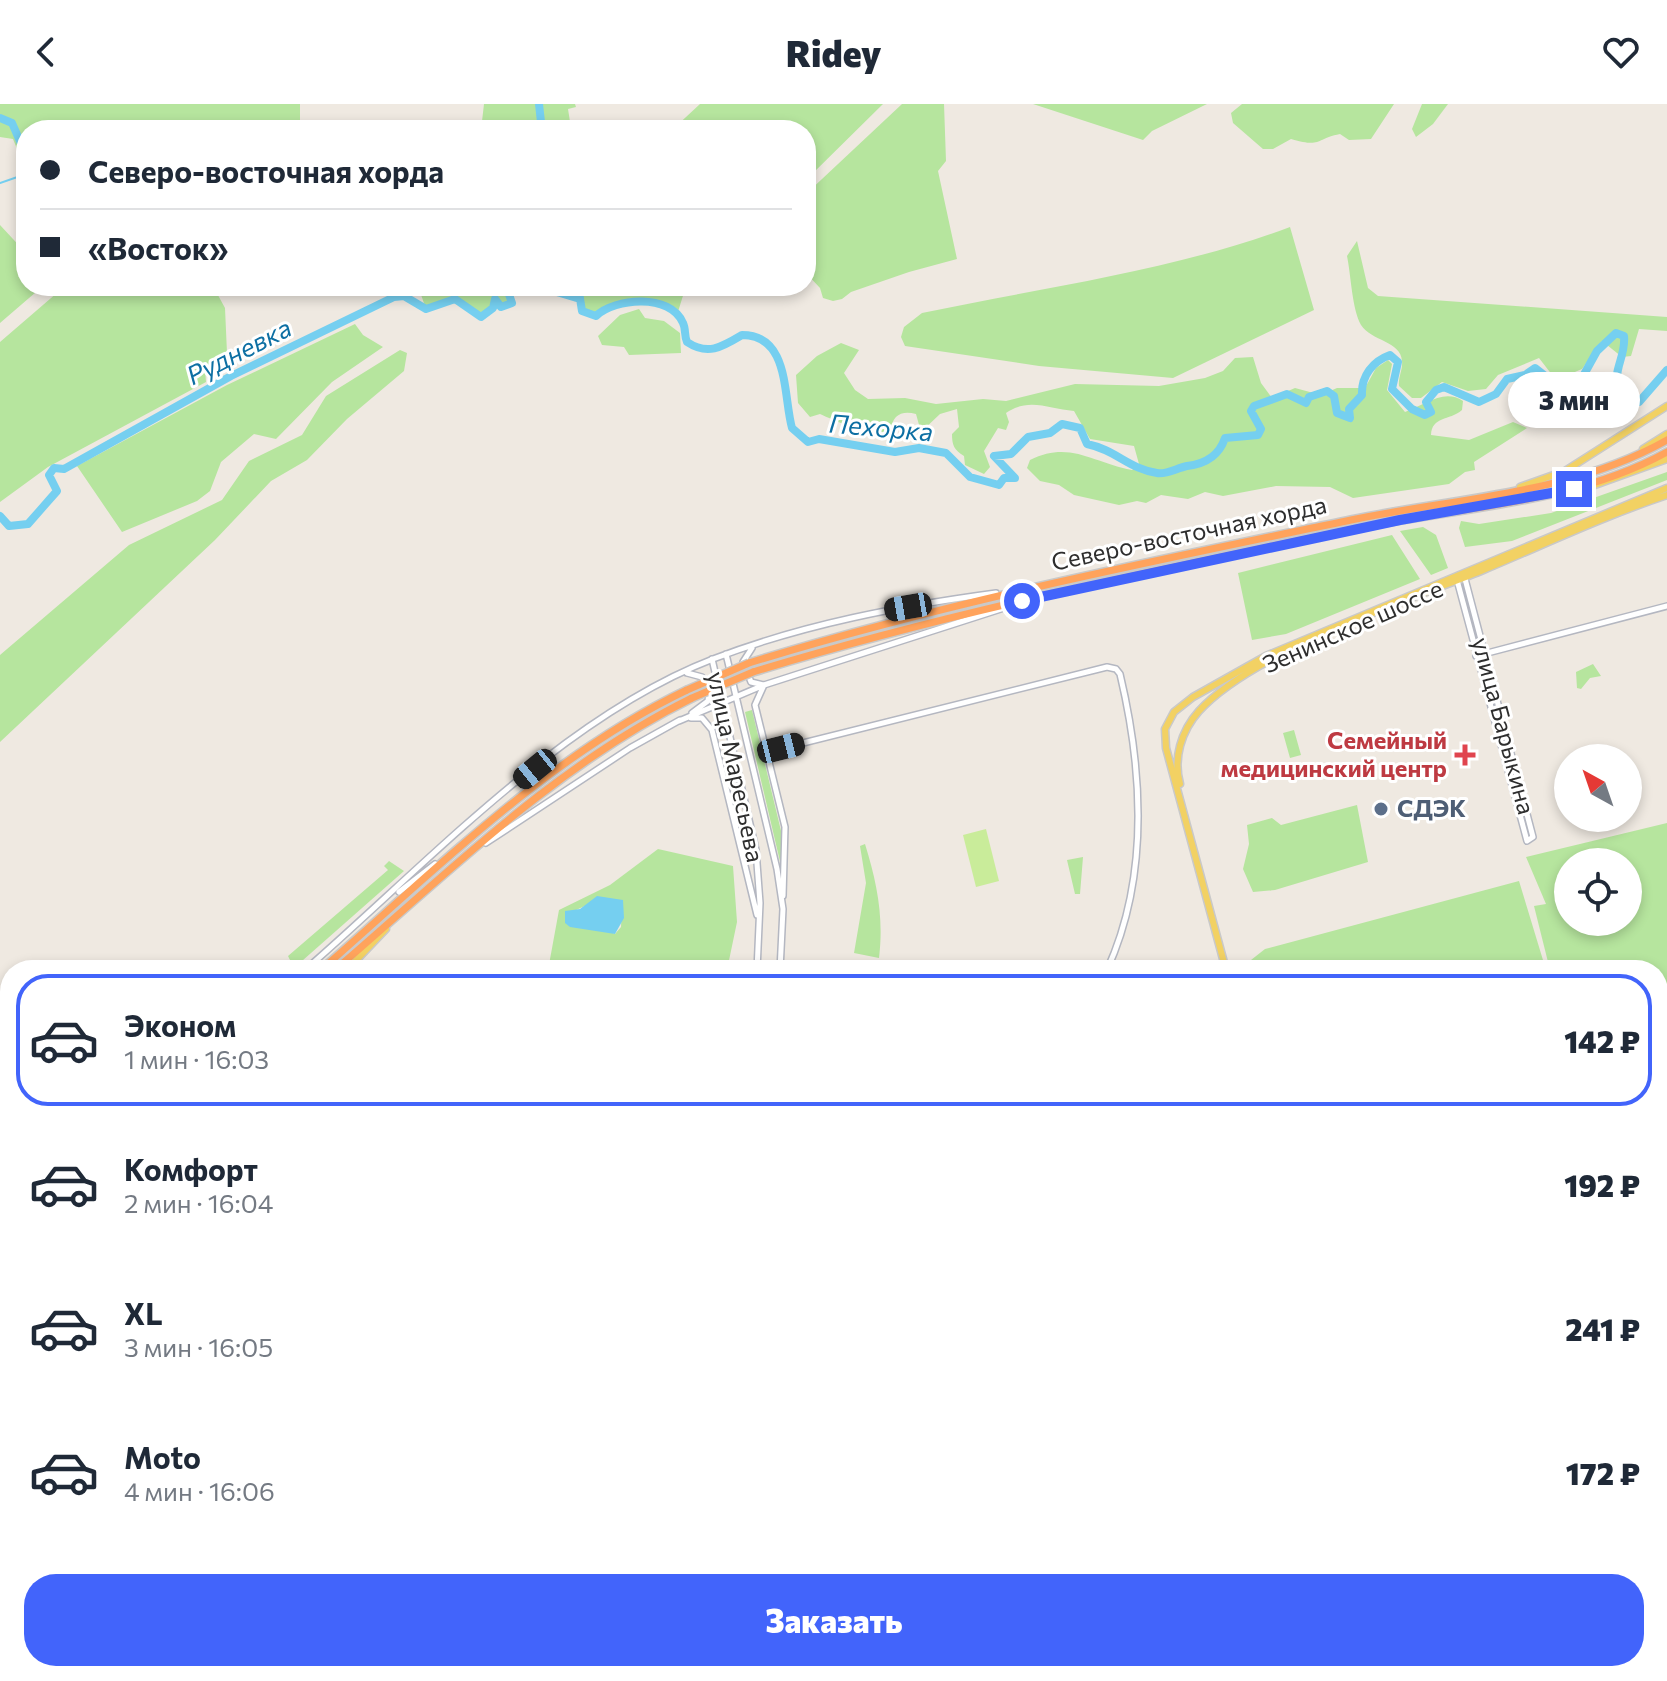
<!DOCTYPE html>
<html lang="ru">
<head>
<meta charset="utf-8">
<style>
  body { margin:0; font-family:Commissioner,sans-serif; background:#f2f2f3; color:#1f2937; height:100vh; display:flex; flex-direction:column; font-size:30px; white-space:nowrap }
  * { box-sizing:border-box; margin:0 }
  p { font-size:26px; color:#747a83 }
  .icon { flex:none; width:44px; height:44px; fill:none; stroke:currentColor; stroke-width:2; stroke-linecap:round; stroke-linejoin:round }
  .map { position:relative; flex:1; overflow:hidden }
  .drawer { position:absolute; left:0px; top:856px; width:1668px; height:722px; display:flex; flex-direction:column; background:#fff; border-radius:32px 32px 0 0; box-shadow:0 4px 12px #0003 }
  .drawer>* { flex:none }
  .top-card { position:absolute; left:16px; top:16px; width:800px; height:176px; border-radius:32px; box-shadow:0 4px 12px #0003; display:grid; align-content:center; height:176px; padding:0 24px; background:#fff }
  .needle { width:52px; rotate:320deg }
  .controls { position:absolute; left:1554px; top:640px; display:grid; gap:16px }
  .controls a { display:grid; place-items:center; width:88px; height:88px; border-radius:50%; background:#fff; box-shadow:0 4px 12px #0003; font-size:40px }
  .end { position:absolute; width:36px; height:36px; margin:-18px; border:10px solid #4264fb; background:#fff; box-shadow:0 0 0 4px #fff }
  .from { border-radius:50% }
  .bubble { position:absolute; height:56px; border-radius:28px; background:#fff; box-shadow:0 4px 12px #0003; font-size:26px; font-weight:800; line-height:56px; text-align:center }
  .car { position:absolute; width:24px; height:48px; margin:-24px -12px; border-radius:10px; box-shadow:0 0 6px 2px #0007; background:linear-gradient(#222 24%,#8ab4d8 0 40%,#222 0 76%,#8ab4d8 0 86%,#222 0) }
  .top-card b { display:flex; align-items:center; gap:28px; height:76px; font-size:30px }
  .top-card b+b { border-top:2px solid #e0e1e3 }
  .top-card i { width:20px; height:20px; background:#1f2937 }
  ul { padding:14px 0 0; list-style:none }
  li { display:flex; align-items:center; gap:24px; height:132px; margin:0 16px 12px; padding:0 8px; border:4px solid transparent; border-radius:32px }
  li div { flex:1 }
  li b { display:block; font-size:30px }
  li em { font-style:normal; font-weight:800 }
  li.on { border-color:#4264fb }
  li>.icon { width:72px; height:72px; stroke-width:1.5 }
  .button { display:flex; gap:16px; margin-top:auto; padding:16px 24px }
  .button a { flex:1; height:92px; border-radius:32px; background:#4264fb; color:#fff; font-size:32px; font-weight:800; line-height:92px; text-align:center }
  header { display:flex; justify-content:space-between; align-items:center; height:104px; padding:0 24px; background:#fff; font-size:36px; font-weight:800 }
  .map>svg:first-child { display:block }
  .green { fill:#b6e59e; fill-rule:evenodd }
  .pitch { fill:#c9ec9a }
  .water { fill:#75cff0 }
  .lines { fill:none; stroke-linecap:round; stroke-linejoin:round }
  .stream { stroke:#75cff0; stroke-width:2 }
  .river { stroke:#75cff0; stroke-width:8 }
  .minor-casing { stroke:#b4b7c1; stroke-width:8 }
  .major-casing { stroke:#c9c9c9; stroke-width:9 }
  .highway-casing { stroke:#c9c9c9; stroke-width:10 }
  .minor { stroke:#fff; stroke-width:5 }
  .major { stroke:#f2d163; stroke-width:6 }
  .highway { stroke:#ffa35c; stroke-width:7 }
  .highway-bridge-casing { stroke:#c9c9c9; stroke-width:10; stroke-linecap:butt }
  .highway-bridge { stroke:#ffa35c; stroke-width:7 }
  .route { stroke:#4264fb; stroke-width:10 }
  .health-dot { fill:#e0444e; stroke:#fff; stroke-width:3 }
  .service-dot { fill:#5c6f8a; stroke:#fff; stroke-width:3 }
  .labels { text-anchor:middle; stroke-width:6; stroke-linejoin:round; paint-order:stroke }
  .street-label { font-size:24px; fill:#2e2e2e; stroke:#fff }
  .health-label { font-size:24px; font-weight:bold; fill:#be3a42; stroke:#fff; text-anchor:end }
  .service-label { font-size:24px; font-weight:bold; fill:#4e5e75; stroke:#fff; text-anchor:start }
  .water-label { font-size:26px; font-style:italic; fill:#0d6fa3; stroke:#fff }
</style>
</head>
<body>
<header><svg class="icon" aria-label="back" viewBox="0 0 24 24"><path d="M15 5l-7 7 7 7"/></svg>Ridey<svg class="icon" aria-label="heart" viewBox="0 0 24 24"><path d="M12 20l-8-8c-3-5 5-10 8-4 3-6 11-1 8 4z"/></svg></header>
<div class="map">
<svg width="1667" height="1577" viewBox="0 0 1667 1577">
  <rect width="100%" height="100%" fill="#efe9e1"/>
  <path class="green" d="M0,0H300V26H26V67L13,35L0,33Z
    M484,0H575L576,3L568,5L571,24L584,26H481Z
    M700,0H883L806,76V26H672Z
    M902,0H944L946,57L938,67L957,155L909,168L851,188L842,195L833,197L823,194L820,184L806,169V90Z
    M1033,0H1207L1152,27L1143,36Z
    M1242,0H1394L1371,35L1349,36L1340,30C1315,35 1322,44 1291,35L1273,45H1263L1233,19L1231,9Z
    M1422,0H1448L1433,20L1416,33L1412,25Z
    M0,121L26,149V182H43L0,219Z
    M1290,123L1314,206L1173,274L1039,262L905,242L901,233L904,223L922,209C1045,183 1172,167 1290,123Z
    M1357,137L1368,184L1378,192L1667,213V227L1639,225L1631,252L1622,253L1602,237L1582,265L1556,276L1539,254L1498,271L1486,285L1468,287L1442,278L1421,294H1412L1399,282C1398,273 1403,265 1402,257C1401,237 1371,237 1361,221C1352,205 1351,171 1347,152Z
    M65,182H213L225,204L227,249L205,265L206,278L48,363L0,398V238Z
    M418,182H506L512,199L501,203L495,195L493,204L481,213L454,195L426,205Z
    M512,182H656L668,186L686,182L677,211C655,194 617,192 596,212L582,207L580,195L550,186Z
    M639,205L645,214L664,217L680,229L681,249L629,251L624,243L602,241L598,232L620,211Z
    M355,220L363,231L383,243L332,278L276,335L254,330L221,358L210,387L197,397L122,428L77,362L227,281Z
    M841,239L859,246L844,269L855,286L868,295L905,294L936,300L983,295L1006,297L1075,280L1159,282L1205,274L1223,267L1235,254L1253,253L1261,279L1272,294L1295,284L1321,291L1337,284H1365L1376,264L1388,256L1392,260L1387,286L1405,308C1425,301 1444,284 1463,297L1462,306C1449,317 1432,312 1431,331L1469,336L1513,318L1527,324L1474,358L1475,366L1465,368L1449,380L1353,394L1330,383L1276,382L1223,392L1205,388L1188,395L1161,391L1146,399L1137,397L1119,401L1074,391L1059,381L1040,377L1027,364L1030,356C1070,336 1093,359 1132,366L1139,360L1134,342L1090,335L1074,307C1049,305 1029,293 1006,309L1009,318L1006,326L998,324L984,347L990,363L984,370L965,361L964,352C954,346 952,341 952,330L959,323L957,305L940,310L921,328L916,310C902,306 892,311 891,326C871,334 838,318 820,310L810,313L798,299L796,271L817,252Z
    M400,246L407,249L404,267L347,315L307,356L271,377L215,436L0,638V551L129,441L222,396L249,357L302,331L326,292Z
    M1667,368V376L1512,437L1465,443L1459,424L1461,417L1479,420L1551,409Z
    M1423,423L1436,431L1448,464L1431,471L1400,427Z
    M1392,431L1420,475L1286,530L1252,536L1238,469Z
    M1593,560L1601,572L1590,574L1581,585L1577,584L1576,568Z
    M752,606L782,731V766L745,608Z
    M1294,626L1301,651L1290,654L1283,629Z
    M1357,701L1368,758L1275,786L1253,788L1243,765L1249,740L1247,721L1272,714L1281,721Z
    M1667,719V942L1658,945V866H1550L1534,802L1546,800L1526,753ZM1568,758H1628V818H1568Z
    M865,740C877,779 884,813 879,854L854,849L866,779L860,742Z
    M658,745L733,762L737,818L727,866H548L559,806L610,781ZM593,798H622L621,823L615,830L565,808H572Z
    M1083,753L1080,790H1075L1067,756Z
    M389,757L404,767L294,864L288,852L388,766L384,762Z
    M1519,777L1546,866H1253L1251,856L1265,845Z
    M1667,948V1577H1661L1657,1568L1658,1268L1664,1225L1658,1199V950Z
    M426,1568H492L490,1577H421Z
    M684,1568H841L832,1577L697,1574L691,1577Z"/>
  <path class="pitch" d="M986,725L999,777L976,783L963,731Z
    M841,1568H919L923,1577H832Z"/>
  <path class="water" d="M597,792L623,796L624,814L615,830L570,823L565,819V807L580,805Z
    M1667,1298V1474L1658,1469V1305Z
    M1667,1492V1534L1658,1516V1498Z"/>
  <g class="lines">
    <path class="stream" d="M0,79L26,70"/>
    <path class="river" d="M539,0L541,18L551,26
      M0,14L12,19L26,51
      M391,182L404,192
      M512,182L550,186L580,195
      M578,182L582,207L596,212C615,194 670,189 683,219C686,225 684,231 687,238C708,252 722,243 742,231C790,231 783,292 792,324L808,338L819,335L895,348L919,344L946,349L970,373L999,381L1004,374H1015L994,352L1011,350L1028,333L1050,329L1062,320L1080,324L1087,340C1116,346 1129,365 1157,369C1166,371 1177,364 1187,362C1205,360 1219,352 1225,334L1258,331L1261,325L1251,307L1254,302L1287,290L1306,299L1309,293L1327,287L1334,292L1337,309L1350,314L1349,305L1362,291C1361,272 1373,257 1390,251L1398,258L1392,285L1412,305L1425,311L1431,308L1426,298L1436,286L1444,283L1479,298L1496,290L1507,275L1525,271L1535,264L1558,282L1573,274H1582L1597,247L1616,229L1624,232C1627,260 1598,280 1639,298L1667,266
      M0,412L9,422L28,420L57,387L49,371L54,364L64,365L231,272L394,193L404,192L426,205L455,195L481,213L493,204L495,195L501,203L512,199L506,182"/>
    <g class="minor-casing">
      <path id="minor" d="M1457,476L1527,737L1533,733L1464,471
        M752,544L743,558L751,578L764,581L755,601L785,723L783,792
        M726,550L777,765L783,805L780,866
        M1476,552L1667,502
        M712,555L756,746L760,799L757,866
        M687,569L702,573L709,588L708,597L692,609
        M691,614H702L712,626L757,811
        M679,617L764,581L1007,503
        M767,648L1107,563L1116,565L1120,570C1143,667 1149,774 1107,866
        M486,739L630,644L680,616
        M399,788L435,760
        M305,866C426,761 562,613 713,555C804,520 900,502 996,489
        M87,1568L94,1577
        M931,1568L935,1577
        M941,1568L945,1577
        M1092,1568L1094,1577
        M410,1577L412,1568
        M548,1577L551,1568
        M558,1577L561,1568"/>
    </g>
    <g class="major-casing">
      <path id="major" d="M1643,345L1667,330
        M1592,382L1667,355
        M1520,383L1565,367L1667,302
        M1180,680C1173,655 1181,627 1199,607C1254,547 1404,498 1481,467C1543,441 1604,412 1667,391
        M347,866L386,825
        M1226,866L1166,644L1165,625L1174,608L1193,593L1266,552L1667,384
        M1431,1568L1436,1577
        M1455,1568L1460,1577
        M82,1577L83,1568
        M117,1577V1568"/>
    </g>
    <g class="highway-casing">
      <path id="highway" d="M749,559C947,498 1149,458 1351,416C1456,394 1572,390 1667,336
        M753,568C953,507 1159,466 1364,423C1465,402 1575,399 1667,348
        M321,866C437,765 547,653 687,586
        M335,866C449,768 556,661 692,594
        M95,1577L96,1568
        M106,1577L107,1568"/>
    </g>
    <use href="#minor" class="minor"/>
    <use href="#major" class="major"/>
    <use href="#highway" class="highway"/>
    <g class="highway-bridge-casing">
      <path id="highway-bridge" d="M687,586L749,559
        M692,594L753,568"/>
    </g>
    <use href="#highway-bridge" class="highway-bridge"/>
  </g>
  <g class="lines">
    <path class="route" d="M1022,497L1400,416L1574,385"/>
  </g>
  <path class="health-dot" d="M1461 639h8v8h8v8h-8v8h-8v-8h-8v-8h8z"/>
  <circle class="service-dot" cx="1381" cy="705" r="8"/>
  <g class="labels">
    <g class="street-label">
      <text transform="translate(1189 430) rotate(-12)" y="8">Северо-восточная хорда</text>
      <text transform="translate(1353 523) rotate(-24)" y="8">Зенинское шоссе</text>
      <text transform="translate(1503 622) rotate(75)" y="8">улица Барыкина</text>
      <text transform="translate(735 663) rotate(78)" y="8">улица Маресьева</text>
    </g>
    <g class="health-label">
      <text x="1447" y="645">Семейный<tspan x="1447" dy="28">медицинский центр</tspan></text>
    </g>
    <g class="service-label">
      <text x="1397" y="713">СДЭК</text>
    </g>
    <g class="water-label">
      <text transform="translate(239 248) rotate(-27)" y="9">Рудневка</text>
      <text transform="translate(881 324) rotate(5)" y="9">Пехорка</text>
    </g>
  </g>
</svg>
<div class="controls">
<a><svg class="needle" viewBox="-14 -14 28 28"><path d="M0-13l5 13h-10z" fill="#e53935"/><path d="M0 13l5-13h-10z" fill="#747a83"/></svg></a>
<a><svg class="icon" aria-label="locate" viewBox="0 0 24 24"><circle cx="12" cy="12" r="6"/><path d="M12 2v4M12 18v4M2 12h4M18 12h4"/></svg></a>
</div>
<i class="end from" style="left:1022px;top:497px"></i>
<i class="end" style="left:1574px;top:385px"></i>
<div class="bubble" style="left:1508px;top:268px;width:132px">3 мин</div>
<i class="car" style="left:908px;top:503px;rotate:260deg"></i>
<i class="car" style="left:781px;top:644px;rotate:76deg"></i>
<i class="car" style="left:535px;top:665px;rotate:231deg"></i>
<div class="top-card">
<b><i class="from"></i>Северо-восточная хорда</b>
<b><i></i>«Восток»</b>
</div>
<section class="drawer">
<ul>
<li class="on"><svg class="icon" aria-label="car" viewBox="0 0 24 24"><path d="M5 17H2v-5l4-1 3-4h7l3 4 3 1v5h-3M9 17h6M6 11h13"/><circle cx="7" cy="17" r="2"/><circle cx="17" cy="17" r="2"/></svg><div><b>Эконом</b><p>1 мин · 16:03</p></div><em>142 ₽</em></li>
<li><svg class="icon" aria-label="car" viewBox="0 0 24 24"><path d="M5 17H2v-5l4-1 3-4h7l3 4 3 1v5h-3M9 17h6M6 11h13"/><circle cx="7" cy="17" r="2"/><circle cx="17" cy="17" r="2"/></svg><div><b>Комфорт</b><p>2 мин · 16:04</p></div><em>192 ₽</em></li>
<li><svg class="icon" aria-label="car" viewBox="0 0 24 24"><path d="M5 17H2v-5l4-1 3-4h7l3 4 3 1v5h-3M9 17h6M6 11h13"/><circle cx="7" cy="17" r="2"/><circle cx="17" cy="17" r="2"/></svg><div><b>XL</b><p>3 мин · 16:05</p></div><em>241 ₽</em></li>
<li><svg class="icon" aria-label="car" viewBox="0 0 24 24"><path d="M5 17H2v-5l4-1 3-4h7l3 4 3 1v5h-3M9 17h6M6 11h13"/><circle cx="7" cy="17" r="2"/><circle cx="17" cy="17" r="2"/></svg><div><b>Moto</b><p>4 мин · 16:06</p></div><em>172 ₽</em></li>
</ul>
<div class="button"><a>Заказать</a></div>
</section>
</div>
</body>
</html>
